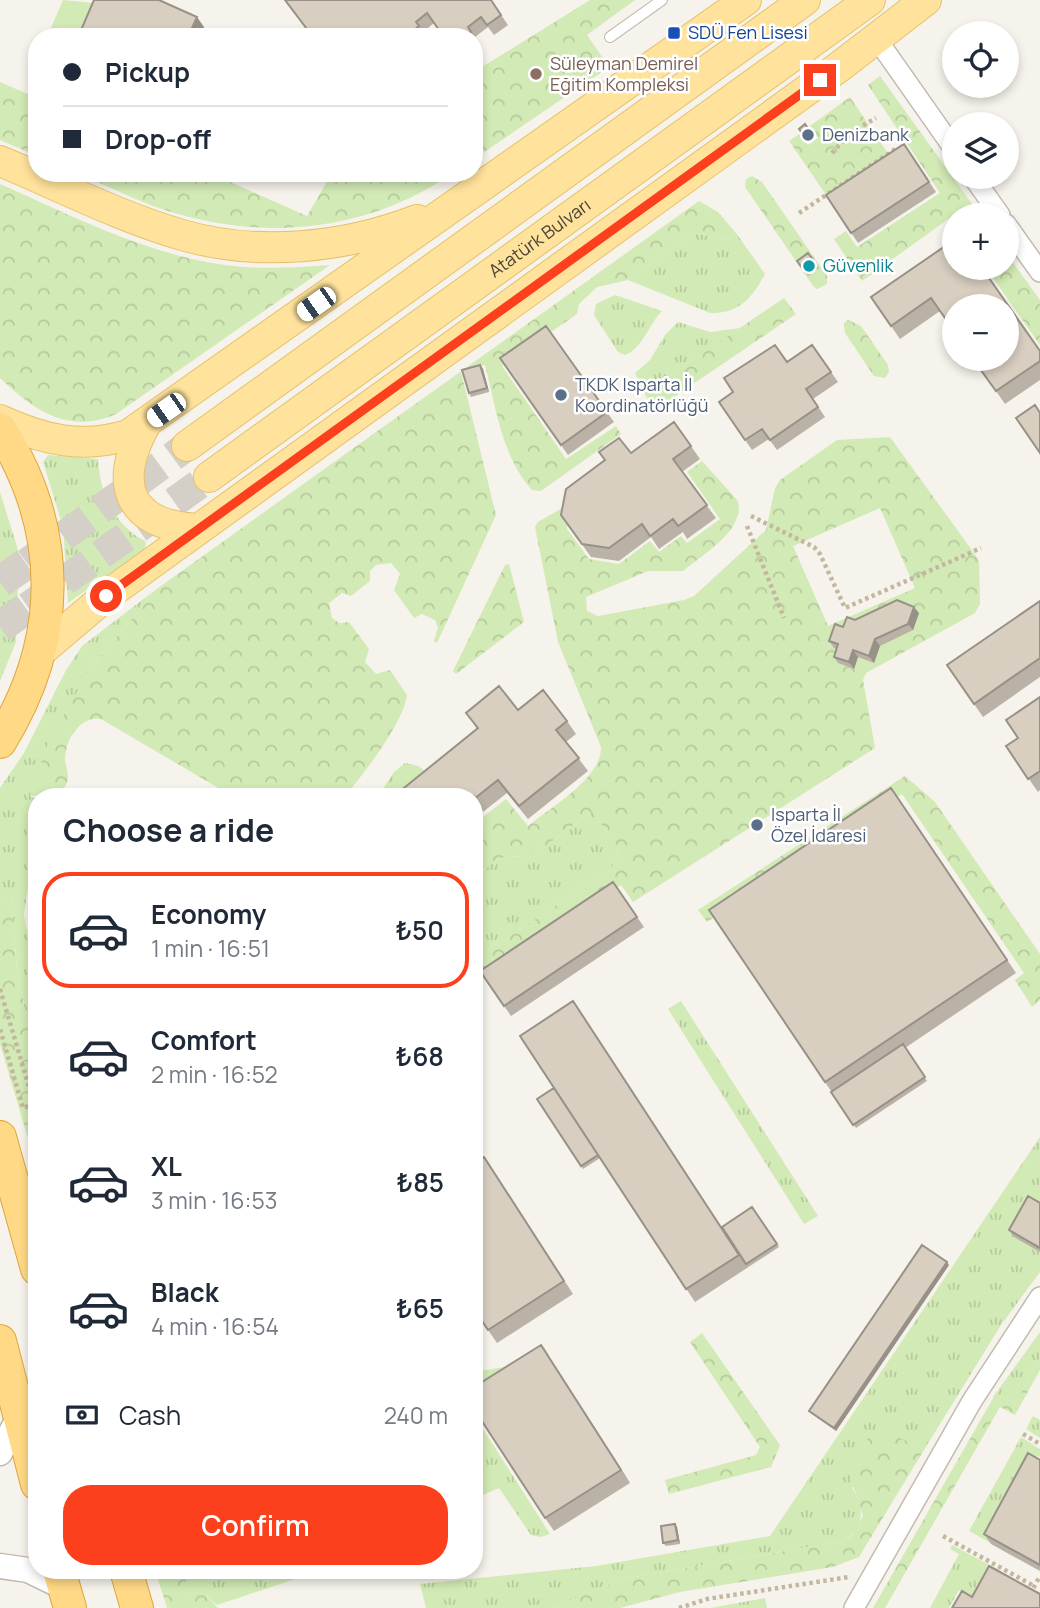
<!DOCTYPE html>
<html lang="en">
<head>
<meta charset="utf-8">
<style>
  body { margin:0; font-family:Manrope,sans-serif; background:#f2f2f3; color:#1f2937; height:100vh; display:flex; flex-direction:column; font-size:26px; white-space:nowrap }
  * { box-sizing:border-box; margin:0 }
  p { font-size:23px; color:#747a83 }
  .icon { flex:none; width:38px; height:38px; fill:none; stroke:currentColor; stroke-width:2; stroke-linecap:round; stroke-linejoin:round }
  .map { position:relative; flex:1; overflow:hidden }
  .drawer { position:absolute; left:28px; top:788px; width:455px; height:791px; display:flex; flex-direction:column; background:#fff; border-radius:28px; box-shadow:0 4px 10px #0003 }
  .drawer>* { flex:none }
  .guide { position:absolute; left:28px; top:28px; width:455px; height:154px; border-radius:28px; box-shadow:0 4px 10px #0003; display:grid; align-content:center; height:154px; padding:0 35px; background:#fff }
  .tools { position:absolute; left:942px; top:21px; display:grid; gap:14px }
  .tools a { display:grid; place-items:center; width:77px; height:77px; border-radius:50%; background:#fff; box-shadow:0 4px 10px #0003; font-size:35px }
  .end { position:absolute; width:32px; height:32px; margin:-16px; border:9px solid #fc3f1d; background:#fff; box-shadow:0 0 0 4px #fff }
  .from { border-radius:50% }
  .car { position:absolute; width:21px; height:42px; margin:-21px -10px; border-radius:9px; box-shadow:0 0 5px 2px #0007; background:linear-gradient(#fff 24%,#345 0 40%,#fff 0 76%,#345 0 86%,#fff 0) }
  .guide b { display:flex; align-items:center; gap:24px; height:66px; font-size:26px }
  .guide b+b { border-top:2px solid #e0e1e3 }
  .guide i { width:18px; height:18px; background:#1f2937 }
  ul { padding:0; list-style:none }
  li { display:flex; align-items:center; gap:21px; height:116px; margin:0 14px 10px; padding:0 21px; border:4px solid transparent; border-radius:28px }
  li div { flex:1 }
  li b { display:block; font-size:26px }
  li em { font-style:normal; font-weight:600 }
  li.active { border-color:#fc3f1d }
  li>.icon { width:63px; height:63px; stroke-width:1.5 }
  h2 { padding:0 35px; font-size:32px; line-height:84px }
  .pay { display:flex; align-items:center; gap:18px; height:77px; padding:0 35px; font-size:26px }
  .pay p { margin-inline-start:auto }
  .action { display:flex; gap:14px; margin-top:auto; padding:14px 35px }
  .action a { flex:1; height:80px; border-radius:28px; background:#fc3f1d; color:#fff; font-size:28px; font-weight:600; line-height:80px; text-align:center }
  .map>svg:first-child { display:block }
  .grass { fill:url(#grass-tufts) }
  .forest { fill:url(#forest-crowns); fill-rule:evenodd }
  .garden { fill:#d2eab5 }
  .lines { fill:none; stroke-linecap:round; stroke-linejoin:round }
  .primary-tunnel { stroke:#d4d0c8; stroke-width:30; stroke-dasharray:30 15; stroke-linecap:butt }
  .trunk-tunnel { stroke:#d4d0c8; stroke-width:32; stroke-dasharray:32 16; stroke-linecap:butt }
  .service-casing { stroke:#c2bbae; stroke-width:12 }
  .minor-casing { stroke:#c2bbae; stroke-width:22 }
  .tertiary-casing { stroke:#c2bbae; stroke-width:27 }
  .primary-casing { stroke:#e6c16a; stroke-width:32 }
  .trunk-casing { stroke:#e0a43c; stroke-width:34 }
  .path { stroke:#c4b79f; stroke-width:4.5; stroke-dasharray:3.5 3.5; stroke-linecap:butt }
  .service { stroke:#fff; stroke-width:10 }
  .minor { stroke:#fff; stroke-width:19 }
  .tertiary { stroke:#fff; stroke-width:24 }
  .primary { stroke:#ffe39c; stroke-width:30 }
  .trunk { stroke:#ffd985; stroke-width:32 }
  .wall { fill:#bab2a6 }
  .shaded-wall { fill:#979187 }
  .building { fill:#d8cfc1; stroke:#979187; stroke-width:2 }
  .route { stroke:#fc3f1d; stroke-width:9 }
  .transit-dot { fill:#1a4fb4; stroke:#fff; stroke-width:2.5 }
  .education-dot { fill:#8d6e63; stroke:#fff; stroke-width:2.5 }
  .service-dot { fill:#5c6f8a; stroke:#fff; stroke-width:2.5 }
  .culture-dot { fill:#0f9aa8; stroke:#fff; stroke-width:2.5 }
  .labels { text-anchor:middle; stroke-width:5; stroke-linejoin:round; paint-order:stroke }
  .transit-label { font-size:18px; fill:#164399; stroke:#fff; text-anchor:start }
  .education-label { font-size:18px; fill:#785e54; stroke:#fff; text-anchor:start }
  .service-label { font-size:18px; fill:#4e5e75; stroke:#fff; text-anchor:start }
  .street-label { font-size:18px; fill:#4b4439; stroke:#fff }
  .culture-label { font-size:18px; fill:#0d838f; stroke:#fff; text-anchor:start }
</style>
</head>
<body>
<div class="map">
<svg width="1040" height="1608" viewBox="0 0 1040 1608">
  <defs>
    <pattern id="grass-tufts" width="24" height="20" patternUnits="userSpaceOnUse" patternTransform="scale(1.75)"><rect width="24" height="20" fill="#d2eab5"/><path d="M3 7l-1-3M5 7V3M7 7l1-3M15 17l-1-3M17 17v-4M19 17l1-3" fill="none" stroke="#b6ca9c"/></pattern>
    <pattern id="forest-crowns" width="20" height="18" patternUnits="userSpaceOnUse" patternTransform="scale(1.75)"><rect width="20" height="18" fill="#d2eab5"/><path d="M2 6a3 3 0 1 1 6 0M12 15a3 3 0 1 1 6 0" fill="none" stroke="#b6ca9c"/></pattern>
  </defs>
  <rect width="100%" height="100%" fill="#f6f3ec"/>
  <path class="grass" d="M692,233L727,239L736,233L765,274C752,298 739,314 710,313L628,280Z
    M615,295L662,311C649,324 643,348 625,355L618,352L594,315L596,304Z
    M678,322L710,332L740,328L644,393L635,373L650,360L665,335Z
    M48,455L98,459C100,495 114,524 146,542L145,549L68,603L63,527L43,462Z
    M0,492L19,553L16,642L0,681Z
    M158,588L89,670L30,796L37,799V823L24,915L37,983V1073L17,969L11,898L0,900V788L24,753L65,672L82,646Z
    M405,763L418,766L436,778L412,796H378L394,772Z
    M592,811L619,849L612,869L488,950L474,933V878L499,858L534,855Z
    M681,1001L818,1216L804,1224L668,1009Z
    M1040,1137V1272L1001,1325L924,1450L890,1434L852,1488C865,1509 865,1527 843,1541L623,1579L552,1608H426L420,1584L596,1566L770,1536Z
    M1040,1332V1358L1015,1404L996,1393Z
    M544,1347L549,1355L474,1401V1372L516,1365Z
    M474,1415L550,1534L541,1537L531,1535L499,1488L474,1499L477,1469Z
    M1033,1416L1040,1420V1438L1026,1429Z
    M1021,1437L1040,1449V1457L1037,1456L989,1542L969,1531Z
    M952,1545L999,1570L981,1602L959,1590L949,1608H930L959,1554L950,1549Z
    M183,1570H322L217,1605L206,1595L190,1596Z
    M765,1598L767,1608H710Z"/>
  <path class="forest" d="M590,0H635L587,35L609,67L474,159V72Z
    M880,76L980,215H966L963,211L954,215L862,281L834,239L846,231L857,247L940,193L868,85Z
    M0,82L37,98V156L0,140Z
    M850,97L893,161L831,202L789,141L799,134L808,145L818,138L810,126Z
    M78,173H210L307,216L332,173H453C373,228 276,241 182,215C146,206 112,188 78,173Z
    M752,176L762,182L827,276V284L817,289L813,286L745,187L746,179Z
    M0,184C68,214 138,250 212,263C251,270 291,268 330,265L116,414C68,435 34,410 0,378Z
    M699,201L718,212L736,233L727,239L692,233L628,280L597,287L579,304L577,314L502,366L566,459L616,426L621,434L541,491L532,490C502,457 496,408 485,365L461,372L496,515L437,643L434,641L438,627L435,620L422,614L414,618L394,590L400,574L391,563L376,565L370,571V581L351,596L342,593L329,603L332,618L339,623L349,622L369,649L365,662L376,674L390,670L407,695C404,722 363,775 345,796H232L101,719C79,716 65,740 65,761C66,766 68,772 68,778C67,786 62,791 56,796H30L48,743L89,670L158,588Z
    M1006,253L1040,300V345L986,268H1006Z
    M784,298L796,314L655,410L644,393Z
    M848,320L861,326L888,365L889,372L885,378L874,376L845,333L844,324Z
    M890,437L979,560L980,604L975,613L866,673L863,680L875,748L633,902L621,885L483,975L474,964V933L488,950L612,869L619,849L592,811L534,855L499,858L474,878V824L506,799L528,826C551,807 602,778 601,747L558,642L535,527L538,522L571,503L567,529L589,559L619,564L650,541L659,552L681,536L687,543L720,519L687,472L702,461L738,501C745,531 703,554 683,571H648L586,597L587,611L598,616L684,600L694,596L766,530L775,488L780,480L837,440ZM880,508L915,588L828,626L793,546Z
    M509,564L524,622L456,674L453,671L505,565Z
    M905,776L935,802L1040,954V1000L1032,1007L1015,980L1024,973L902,794L707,922L698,910Z
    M11,897L17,969L37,1073V1169L0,1044V900Z
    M702,1333L780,1445L771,1467L669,1494L665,1480L756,1455L760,1447L690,1342Z
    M1040,1358V1370L1015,1415L1000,1407L885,1608H873L996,1393L1015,1404Z
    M890,1433L924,1450L859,1557L833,1567L680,1592L620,1608H552L623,1579L843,1541L852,1535L863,1516L851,1479L866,1440L871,1436Z
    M155,1570H183L190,1595H206L218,1608H167Z"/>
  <path class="garden" d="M63,0L93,3L79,37H47Z"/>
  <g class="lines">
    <path class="primary-tunnel" d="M27,563L187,446
      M28,607L209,477"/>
    <path class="trunk-tunnel" d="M0,582L27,563
      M0,627L28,607"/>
    <g class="service-casing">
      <path id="service" d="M610,37L662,0"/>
    </g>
    <g class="minor-casing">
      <path id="minor" d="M876,38L954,149
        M973,177L1000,215
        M1006,224L1040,272
        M854,1608L972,1401L1040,1297"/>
    </g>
    <g class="tertiary-casing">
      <path id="tertiary" d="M0,1453L19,1417
        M0,1566L28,1570L63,1587"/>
    </g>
    <g class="primary-casing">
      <g id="primary">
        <path d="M0,161C60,186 120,217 182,235C258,257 345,248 417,220"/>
        <path d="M0,420C43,440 82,449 128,435L746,0"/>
        <path d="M145,425C113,484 127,525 198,529"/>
        <path d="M187,446L805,0"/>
        <path id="s1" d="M209,477L870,0"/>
        <path d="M41,651L106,596L839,67L926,0"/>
      </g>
    </g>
    <g class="trunk-casing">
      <path id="trunk" d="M0,429C64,531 63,640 0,742
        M0,1137L37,1269
        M0,1341L37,1484
        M59,1570L70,1608
        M126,1570L137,1608"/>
    </g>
    <path class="path" d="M832,153L851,132L876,118
      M799,213L897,148
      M751,516L814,547L820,554L845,608L981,548
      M747,526L784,618
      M0,989L34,1104L23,1108L0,1029
      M1023,1434L1040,1444
      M943,1536L1034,1586
      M1030,1594L1040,1576
      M679,1608L707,1599L849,1577"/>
    <use href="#service" class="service"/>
    <use href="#minor" class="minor"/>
    <use href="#tertiary" class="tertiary"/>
    <use href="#primary" class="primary"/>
    <use href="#trunk" class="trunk"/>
  </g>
  <path class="wall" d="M491,0L508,25L494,35L488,27L475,37L478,42L474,45V37H444L434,23L423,32L426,37H312Z
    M805,124L814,137L808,142L799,129Z
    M904,144L936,192L858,243L826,195Z
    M954,240L1040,351V380L1005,404L940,311L900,339L871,297Z
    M808,253L819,268L808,276L797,261Z
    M546,326L614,422L568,455L500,358Z
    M812,345L838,382L813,399L825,417L777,450L769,439L752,450L719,402L787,361Z
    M480,365L483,369L489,392L471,397L469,393Z
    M674,422L700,459L682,472L716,518L687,539L683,532L659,549L651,537L619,561L591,557L561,515L631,453Z
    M1040,601V677L983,717L947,665Z
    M919,613L913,630L880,646L874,663L858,657L854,669L838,663L834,657L836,649L834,648L829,641L843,627L855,620Z
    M1040,697V790L1038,792L1006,746L1018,738Z
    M518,710L567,721L576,734L566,742L588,771L528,819L507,793L474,819L477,729L466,713Z
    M891,788L1016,973L905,1048L927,1081L856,1128L709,910Z
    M613,882L644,927L511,1016L480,971Z
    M537,1099L722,1227L752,1207L779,1247L695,1302L600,1158L583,1169Z
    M493,1170L573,1294L497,1343L488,1330Z
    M1040,1203V1252L1014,1237L1009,1230Z
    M949,1265L836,1431L812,1414L809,1411Z
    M541,1345L630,1483L554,1531L545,1518Z
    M1040,1460V1571L991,1544L984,1534Z
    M677,1527L680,1544L666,1546L663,1543Z"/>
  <path class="shaded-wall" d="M197,17L204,27L200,37H188Z
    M480,365L483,369L489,392L487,388Z
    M914,607L919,613L913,630L908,624Z
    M875,639L880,646L874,663L869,656Z
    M853,650L858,657L854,669L849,662Z
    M947,1262L949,1265L836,1431L834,1428Z
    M541,1345L550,1358L630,1483L621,1470Z
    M675,1524L677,1527L680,1544L678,1540Z"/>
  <path class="building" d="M94,0H159L197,17L188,37H78Z
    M285,0H491L501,15L487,25L481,17L468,27L471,32L465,37H444L427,13L416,22L419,26L405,37H313Z
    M805,124L812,134L806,138L799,129Z
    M904,144L929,182L851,233L826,195Z
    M954,240V268H982L1040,351V361L996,391L973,359H1006V306H954V331L931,298L891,326L871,297Z
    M808,253L816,264L805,272L797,261Z
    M546,326L607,412L561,445L500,358Z
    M775,345L787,362L812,345L831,372L806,389L818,407L770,440L762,429L745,440L719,402L733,392L724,378Z
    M480,365L487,388L469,393L462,370Z
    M1035,405L1040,413V453L1016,418Z
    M674,422L691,446L673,459L707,505L678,526L673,519L650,536L642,524L609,548L582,544L561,515L566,489L605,460L599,452L619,438L631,453Z
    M897,600L914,607L908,624L875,639L869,656L853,650L849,662L834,657L838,644L829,641L835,624L843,627L847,617L855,620Z
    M1040,601V658L974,704L947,665Z
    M499,686L518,710L543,690L567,721L556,730L579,758L519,806L498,780L474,799V796H394L478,728L466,713Z
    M1040,697V771L1028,779L1006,746L1018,738L1006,720Z
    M891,788L1007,960L825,1082L709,910Z
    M613,882L637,917L504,1006L480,971Z
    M573,1001L739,1255L686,1289L520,1036Z
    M903,1044L925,1077L853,1125L831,1092Z
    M554,1088L598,1155L581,1166L537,1099Z
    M484,1157L564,1281L488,1330L474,1309V1163Z
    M1028,1196L1040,1203V1248L1009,1230Z
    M752,1207L777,1244L746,1264L722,1227Z
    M922,1245L947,1262L834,1428L809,1411Z
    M541,1345L621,1470L545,1518L474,1409V1387Z
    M1028,1453L1040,1460V1565L984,1534Z
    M675,1524L678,1540L663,1543L661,1526Z
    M989,1566L1040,1594V1608H952L962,1591L972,1597Z"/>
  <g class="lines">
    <path class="route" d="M106,596L820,80"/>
  </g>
  <rect class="transit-dot" x="667" y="26" width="14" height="14" rx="3.5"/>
  <circle class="education-dot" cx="536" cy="74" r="7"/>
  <g class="service-dot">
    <circle cx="808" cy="135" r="7"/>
    <circle cx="561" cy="395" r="7"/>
    <circle cx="757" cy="825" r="7"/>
  </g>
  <circle class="culture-dot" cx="809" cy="266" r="7"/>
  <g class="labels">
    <g class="transit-label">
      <text x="688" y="39">SDÜ Fen Lisesi</text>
    </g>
    <g class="education-label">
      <text x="550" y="70">Süleyman Demirel<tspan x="550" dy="21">Eğitim Kompleksi</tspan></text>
    </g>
    <g class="service-label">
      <text x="822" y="141">Denizbank</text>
      <text x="575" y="391">TKDK Isparta İl<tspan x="575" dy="21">Koordinatörlüğü</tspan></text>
      <text x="771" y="821">Isparta İl<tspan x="771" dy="21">Özel İdaresi</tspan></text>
    </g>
    <g class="street-label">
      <text dy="6" stroke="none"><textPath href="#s1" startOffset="408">Atatürk Bulvarı</textPath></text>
    </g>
    <g class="culture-label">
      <text x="823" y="272">Güvenlik</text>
    </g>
  </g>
</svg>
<div class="tools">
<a><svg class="icon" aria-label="locate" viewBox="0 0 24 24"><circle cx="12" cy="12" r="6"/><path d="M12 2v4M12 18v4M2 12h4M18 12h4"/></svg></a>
<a><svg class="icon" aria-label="layers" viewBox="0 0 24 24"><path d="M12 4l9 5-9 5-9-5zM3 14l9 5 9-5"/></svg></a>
<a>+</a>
<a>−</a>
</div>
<i class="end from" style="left:106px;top:596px"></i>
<i class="end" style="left:820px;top:80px"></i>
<i class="car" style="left:316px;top:304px;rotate:235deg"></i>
<i class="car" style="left:166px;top:410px;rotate:235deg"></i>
<div class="guide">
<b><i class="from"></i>Pickup</b>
<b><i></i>Drop-off</b>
</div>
<section class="drawer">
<h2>Choose a ride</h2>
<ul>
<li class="active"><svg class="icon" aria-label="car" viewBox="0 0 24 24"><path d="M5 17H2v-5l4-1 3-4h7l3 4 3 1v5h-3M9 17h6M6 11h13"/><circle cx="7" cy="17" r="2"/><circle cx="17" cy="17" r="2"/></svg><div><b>Economy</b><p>1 min · 16:51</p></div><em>₺50</em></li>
<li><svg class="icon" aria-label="car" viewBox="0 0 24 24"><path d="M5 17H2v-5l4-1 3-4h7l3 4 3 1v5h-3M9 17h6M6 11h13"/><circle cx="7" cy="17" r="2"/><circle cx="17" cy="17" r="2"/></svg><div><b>Comfort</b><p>2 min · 16:52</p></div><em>₺68</em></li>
<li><svg class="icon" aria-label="car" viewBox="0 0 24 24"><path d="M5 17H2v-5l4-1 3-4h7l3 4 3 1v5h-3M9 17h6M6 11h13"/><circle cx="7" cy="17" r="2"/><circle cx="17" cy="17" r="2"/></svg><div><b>XL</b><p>3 min · 16:53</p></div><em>₺85</em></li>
<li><svg class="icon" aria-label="car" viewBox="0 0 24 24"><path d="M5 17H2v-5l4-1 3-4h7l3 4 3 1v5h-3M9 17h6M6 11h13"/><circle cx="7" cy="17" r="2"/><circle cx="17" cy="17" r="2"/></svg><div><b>Black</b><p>4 min · 16:54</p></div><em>₺65</em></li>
</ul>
<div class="pay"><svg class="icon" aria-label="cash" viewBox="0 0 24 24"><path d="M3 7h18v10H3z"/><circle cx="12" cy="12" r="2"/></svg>Cash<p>240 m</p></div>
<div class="action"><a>Confirm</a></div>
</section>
</div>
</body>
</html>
